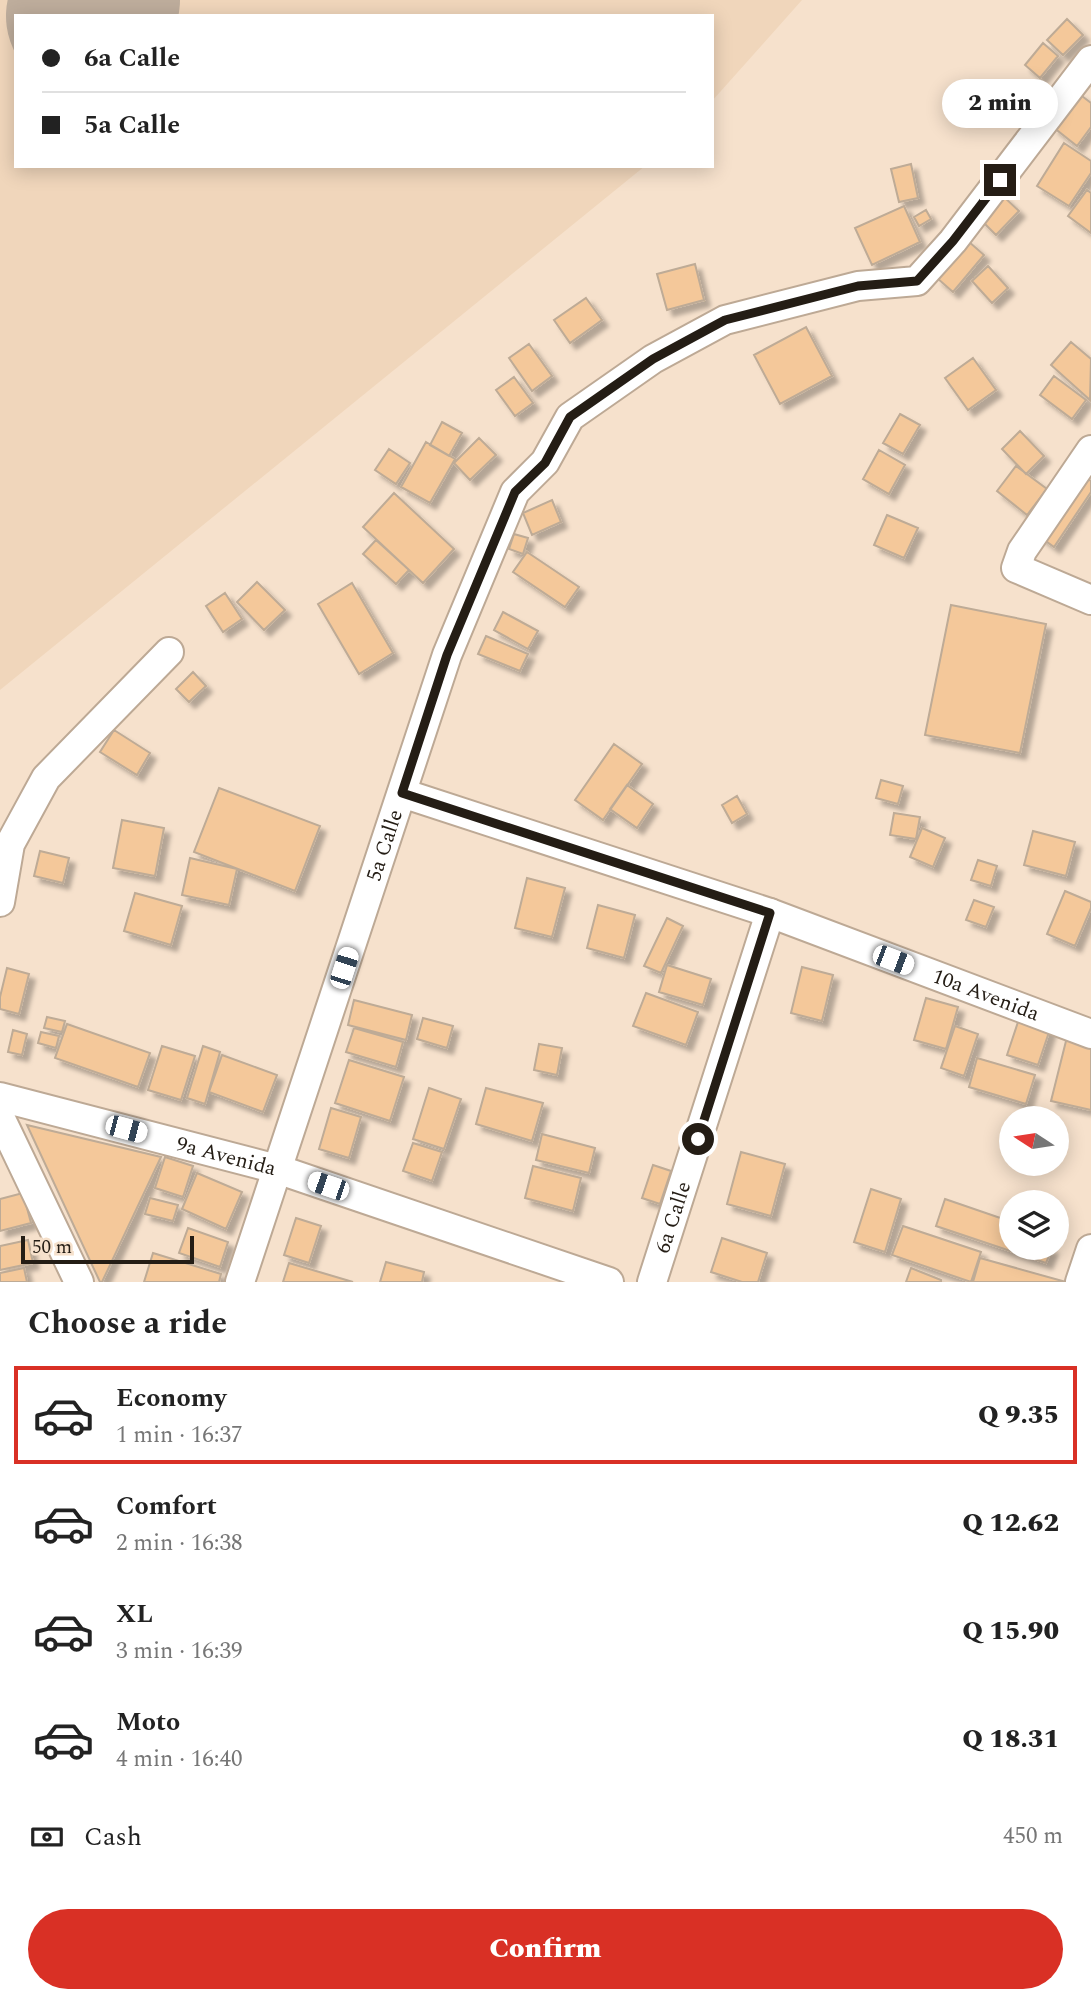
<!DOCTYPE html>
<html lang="en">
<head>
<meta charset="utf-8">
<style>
  body { margin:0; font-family:Spectral,serif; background:#f2f2f2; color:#222; height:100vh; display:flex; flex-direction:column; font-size:26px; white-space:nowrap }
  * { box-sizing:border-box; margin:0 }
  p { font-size:23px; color:#767676 }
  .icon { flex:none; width:38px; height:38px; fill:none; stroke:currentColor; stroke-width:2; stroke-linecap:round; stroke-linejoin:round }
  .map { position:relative; height:1282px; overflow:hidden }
  .sheet { display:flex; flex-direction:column; background:#fff; flex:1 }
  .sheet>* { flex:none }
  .top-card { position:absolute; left:14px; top:14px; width:700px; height:154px; border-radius:0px; box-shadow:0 4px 18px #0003; display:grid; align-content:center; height:154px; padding:0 28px; background:#fff }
  .needle { width:46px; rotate:282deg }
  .tools { position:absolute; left:999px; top:1106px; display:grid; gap:14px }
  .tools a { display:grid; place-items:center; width:70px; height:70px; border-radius:50%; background:#fff; box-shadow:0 4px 18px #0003; font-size:35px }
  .scale { position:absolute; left:21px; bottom:18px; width:173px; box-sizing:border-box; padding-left:7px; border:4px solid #241d15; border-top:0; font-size:19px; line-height:24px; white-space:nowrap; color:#241d15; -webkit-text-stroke:5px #f6e1cc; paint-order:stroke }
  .end { position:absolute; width:32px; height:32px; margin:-16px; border:9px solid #241d15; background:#fff; box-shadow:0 0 0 4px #fff }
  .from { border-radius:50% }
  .bubble { position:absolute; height:49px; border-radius:24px; background:#fff; box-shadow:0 4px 18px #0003; font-size:23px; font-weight:800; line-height:49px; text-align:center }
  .car { position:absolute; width:21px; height:42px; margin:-21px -10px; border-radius:9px; box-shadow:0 0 5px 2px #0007; background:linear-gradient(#fff 24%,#345 0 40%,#fff 0 76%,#345 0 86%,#fff 0) }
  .top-card b { display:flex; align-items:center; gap:24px; height:66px; font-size:26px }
  .top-card b+b { border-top:2px solid #e0e0e0 }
  .top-card i { width:18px; height:18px; background:#222 }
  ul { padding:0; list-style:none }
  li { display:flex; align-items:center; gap:21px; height:98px; margin:0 14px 10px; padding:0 14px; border:4px solid transparent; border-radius:0px }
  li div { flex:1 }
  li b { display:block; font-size:26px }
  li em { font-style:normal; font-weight:800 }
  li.selected { border-color:#d93025 }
  li>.icon { width:63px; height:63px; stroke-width:1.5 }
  h2 { padding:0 28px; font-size:32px; line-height:84px }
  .pay { display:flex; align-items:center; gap:18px; height:77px; padding:0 28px; font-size:26px }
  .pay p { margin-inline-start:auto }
  .action { display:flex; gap:14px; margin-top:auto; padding:14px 28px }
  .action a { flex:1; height:80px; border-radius:42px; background:#d93025; color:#fff; font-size:28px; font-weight:800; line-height:80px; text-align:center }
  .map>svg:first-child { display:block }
  .built { fill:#f0d6bb }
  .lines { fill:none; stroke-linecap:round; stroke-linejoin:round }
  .runway { stroke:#bead9c; stroke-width:156 }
  .building { fill:#f4c89a; stroke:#beab96; stroke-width:2; filter:url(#shadow) }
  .minor-casing { stroke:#bda995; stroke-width:32 }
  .minor { stroke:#fff; stroke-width:28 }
  .route { stroke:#241d15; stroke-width:9 }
  .labels { text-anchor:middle; stroke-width:6; stroke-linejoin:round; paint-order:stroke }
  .street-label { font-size:21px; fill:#241d15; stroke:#f6e1cc }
</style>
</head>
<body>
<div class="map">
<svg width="1091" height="1282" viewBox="0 0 1091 1282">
  <defs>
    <filter id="shadow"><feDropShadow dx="6" dy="6" stdDeviation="2" flood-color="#0004"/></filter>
  </defs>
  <rect width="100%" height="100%" fill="#f6e1cc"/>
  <path class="built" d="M0,0H802L712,101V16H16V166H645L0,690Z"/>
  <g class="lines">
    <path class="runway" d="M84,16L102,0"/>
  </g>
  <path class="building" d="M1067,19L1083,35L1063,55L1047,40Z
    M1043,43L1058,56L1040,78L1025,65Z
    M1020,90L1036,101L1020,122L1005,110Z
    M1078,93L1091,103V127L1077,146L1053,127Z
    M1064,143L1091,161V173L1069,206L1037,186Z
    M911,164L918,198L899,202L891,169Z
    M1087,190L1091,193V233L1068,216Z
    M1003,196L1019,211L996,235L980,219Z
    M904,206L920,242L872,265L855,228Z
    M926,210L931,219L919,226L914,217Z
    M968,241L984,255L953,292L937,278Z
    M695,264L704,300L667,310L657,274Z
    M988,266L1008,288L992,303L972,281Z
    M586,298L602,320L570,343L554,320Z
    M806,327L832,376L780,404L754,355Z
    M1071,342L1091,359L1090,400L1051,365Z
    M529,344L552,376L532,391L509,358Z
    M973,358L996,390L968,410L945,378Z
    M1054,376L1086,400L1072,419L1040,395Z
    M514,377L533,403L515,416L496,390Z
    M900,414L920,425L903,454L883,443Z
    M442,422L462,433L449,456L430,445Z
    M1020,431L1044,456L1026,474L1002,449Z
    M479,438L496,455L470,480L454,463Z
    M426,442L455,459L430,503L401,487Z
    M389,449L410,463L396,484L375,470Z
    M879,450L905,465L889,494L863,479Z
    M1016,466L1047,489L1027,515L997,491Z
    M1077,472L1091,481V492L1054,547L1035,533Z
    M394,493L454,549L423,583L363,527Z
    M552,500L561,522L532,535L523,513Z
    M887,515L918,528L904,558L874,545Z
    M514,534L528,538L523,554L509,549Z
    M376,540L409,570L396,584L363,554Z
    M527,552L579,587L565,607L513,572Z
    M257,582L285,610L264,630L237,602Z
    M352,583L393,653L359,674L318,604Z
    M225,593L242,619L223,632L206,606Z
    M951,605L1046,624L1020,753L925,735Z
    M503,612L538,631L528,649L494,630Z
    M486,636L528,654L520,671L478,654Z
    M193,672L206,686L189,702L176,689Z
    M114,730L150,753L137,775L100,752Z
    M614,744L642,764L603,820L575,800Z
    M881,780L903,786L898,804L876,798Z
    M627,785L653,804L637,828L610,809Z
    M219,788L320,826L295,891L194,852Z
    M737,796L747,814L732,823L722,805Z
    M894,813L920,817L916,839L890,835Z
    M122,820L164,828L155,876L113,868Z
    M922,828L945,838L933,867L910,857Z
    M1033,831L1075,842L1066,876L1024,865Z
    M40,851L69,858L63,883L34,876Z
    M190,858L237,869L229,905L182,895Z
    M978,860L997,866L991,886L971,880Z
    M527,878L565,888L552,937L515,928Z
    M1065,891L1091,902V908L1075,946L1047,934Z
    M135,893L182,906L171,945L124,931Z
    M974,900L994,907L986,927L966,920Z
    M598,905L635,915L624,958L587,948Z
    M667,918L683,926L661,973L644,966Z
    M667,965L711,979L703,1005L659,992Z
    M802,967L833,975L822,1021L791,1013Z
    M7,968L29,974L19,1014L0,1009V997Z
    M646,993L698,1012L686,1045L633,1026Z
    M926,998L958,1007L946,1049L914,1040Z
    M354,1000L412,1015L406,1040L348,1025Z
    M1021,1013L1052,1023L1038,1065L1007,1055Z
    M47,1017L65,1021L62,1032L44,1028Z
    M423,1018L453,1026L447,1048L417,1039Z
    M67,1024L150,1053L138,1087L55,1058Z
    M955,1026L978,1034L964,1076L941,1068Z
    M354,1028L403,1042L396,1067L346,1052Z
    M13,1030L27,1034L22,1055L8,1052Z
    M41,1032L59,1036L56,1048L38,1043Z
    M1067,1037L1091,1043V1110L1051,1101Z
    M539,1044L562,1048L557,1075L534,1070Z
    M162,1046L195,1056L181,1100L148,1090Z
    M203,1046L220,1052L205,1104L187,1098Z
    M222,1055L277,1075L263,1112L209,1092Z
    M977,1058L1035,1075L1026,1104L969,1087Z
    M349,1060L404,1077L390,1121L335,1103Z
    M429,1088L461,1099L444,1149L413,1139Z
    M486,1088L543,1103L532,1141L476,1124Z
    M331,1108L361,1117L349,1158L319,1149Z
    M27,1125L161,1157L102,1282H100Z
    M542,1134L595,1148L589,1173L536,1160Z
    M413,1143L442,1152L432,1181L403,1171Z
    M741,1152L785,1164L771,1216L727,1204Z
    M165,1157L193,1166L183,1197L155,1188Z
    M653,1165L671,1171L660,1204L642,1198Z
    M533,1166L581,1178L573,1211L525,1198Z
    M197,1173L242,1192L226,1229L182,1209Z
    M871,1189L901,1199L885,1252L854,1242Z
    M23,1193L31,1223L0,1231V1199Z
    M150,1198L178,1205L173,1221L145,1214Z
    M945,1199L1012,1222V1248H1052L1046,1263L936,1226Z
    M296,1218L321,1226L309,1263L284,1255Z
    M903,1226L981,1252L971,1282L892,1255Z
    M188,1228L228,1242L220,1267L179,1253Z
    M722,1238L767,1253L758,1282H742L711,1272Z
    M28,1240L33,1263L0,1270V1246Z
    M153,1253L221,1274L219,1282H144Z
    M980,1258L1066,1282H973Z
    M386,1262L424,1272L422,1282H380Z
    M289,1263L353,1282H283Z
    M24,1268L27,1282H0V1273Z
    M911,1268L941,1280V1282H906Z"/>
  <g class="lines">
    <g class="minor-casing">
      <g id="minor">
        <path d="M1091,450L1022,551L1016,568L1091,600"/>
        <path id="s1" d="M402,793L770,913L1091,1034"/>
        <path d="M0,902L10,844L46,778L169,652"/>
        <path id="s2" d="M0,1097L277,1169L609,1282"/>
        <path d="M0,1117L79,1282"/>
        <path id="s3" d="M240,1282L447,655L515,492L545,462L570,417L653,359L725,320L858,286L917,281L953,241L1091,60"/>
        <path id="s4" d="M652,1282L770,913"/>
        <path d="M1080,1282L1091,1249"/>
      </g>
    </g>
    <use href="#minor" class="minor"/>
  </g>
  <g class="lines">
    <path class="route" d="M698,1139L770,913L402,793L447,655L515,492L545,463L570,417L653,359L725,320L858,286L917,281L953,241L1000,180"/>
  </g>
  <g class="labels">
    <g class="street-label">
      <text dy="7" stroke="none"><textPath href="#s3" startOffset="460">5a Calle</textPath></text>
      <text dy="7" stroke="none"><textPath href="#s1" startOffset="618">10a Avenida</textPath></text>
      <text dy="7" stroke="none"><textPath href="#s2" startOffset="234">9a Avenida</textPath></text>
      <text dy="7" stroke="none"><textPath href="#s4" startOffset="68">6a Calle</textPath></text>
    </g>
  </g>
</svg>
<div class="tools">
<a><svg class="needle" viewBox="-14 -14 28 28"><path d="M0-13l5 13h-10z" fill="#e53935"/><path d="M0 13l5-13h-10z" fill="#767676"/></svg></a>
<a><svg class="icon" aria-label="layers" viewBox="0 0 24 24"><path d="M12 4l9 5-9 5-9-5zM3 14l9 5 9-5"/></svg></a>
</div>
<div class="scale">50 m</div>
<i class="end from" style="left:698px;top:1139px"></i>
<i class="end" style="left:1000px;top:180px"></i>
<div class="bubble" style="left:942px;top:79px;width:116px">2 min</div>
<i class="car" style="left:893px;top:960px;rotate:111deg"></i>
<i class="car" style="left:344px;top:968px;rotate:18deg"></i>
<i class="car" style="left:126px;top:1129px;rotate:105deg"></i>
<i class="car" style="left:328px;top:1186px;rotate:289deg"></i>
<div class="top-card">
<b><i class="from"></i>6a Calle</b>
<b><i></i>5a Calle</b>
</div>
</div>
<section class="sheet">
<h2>Choose a ride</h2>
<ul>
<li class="selected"><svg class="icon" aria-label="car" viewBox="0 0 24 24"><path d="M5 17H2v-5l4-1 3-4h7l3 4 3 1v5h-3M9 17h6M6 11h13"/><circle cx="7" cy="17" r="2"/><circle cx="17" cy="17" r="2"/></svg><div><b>Economy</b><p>1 min · 16:37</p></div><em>Q 9.35</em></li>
<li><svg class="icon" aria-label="car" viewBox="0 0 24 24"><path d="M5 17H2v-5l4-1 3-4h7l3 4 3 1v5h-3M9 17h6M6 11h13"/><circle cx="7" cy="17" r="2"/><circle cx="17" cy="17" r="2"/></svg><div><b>Comfort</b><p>2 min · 16:38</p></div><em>Q 12.62</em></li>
<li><svg class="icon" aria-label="car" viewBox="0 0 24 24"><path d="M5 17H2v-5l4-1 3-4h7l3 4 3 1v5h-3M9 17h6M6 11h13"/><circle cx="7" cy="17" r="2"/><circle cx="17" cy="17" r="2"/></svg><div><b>XL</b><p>3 min · 16:39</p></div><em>Q 15.90</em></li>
<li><svg class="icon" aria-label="car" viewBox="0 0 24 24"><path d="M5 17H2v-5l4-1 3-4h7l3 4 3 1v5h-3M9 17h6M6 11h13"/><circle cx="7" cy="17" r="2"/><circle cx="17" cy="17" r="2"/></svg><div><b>Moto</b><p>4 min · 16:40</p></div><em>Q 18.31</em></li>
</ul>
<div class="pay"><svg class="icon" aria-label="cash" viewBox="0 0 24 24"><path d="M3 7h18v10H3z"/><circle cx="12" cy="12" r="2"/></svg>Cash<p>450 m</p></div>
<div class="action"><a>Confirm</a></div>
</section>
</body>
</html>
